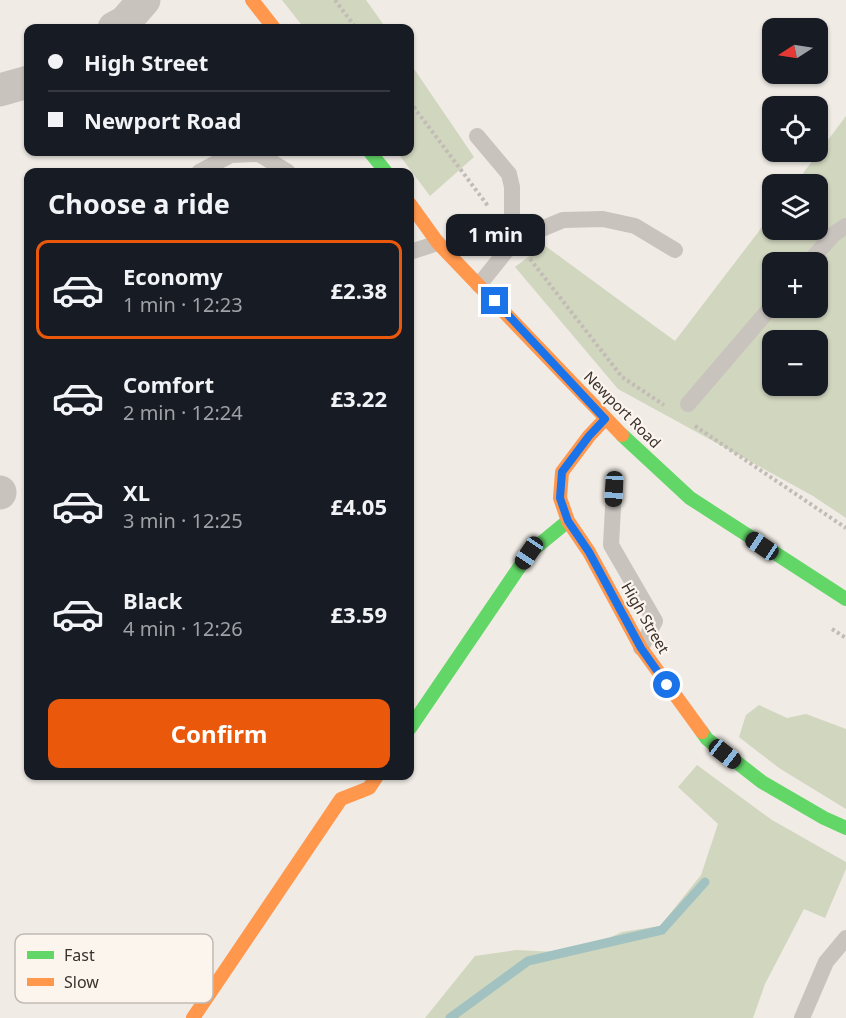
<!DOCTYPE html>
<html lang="en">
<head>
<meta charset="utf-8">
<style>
  body { margin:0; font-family:"Noto Sans",sans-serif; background:#242831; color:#f1f3f6; height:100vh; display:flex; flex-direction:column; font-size:22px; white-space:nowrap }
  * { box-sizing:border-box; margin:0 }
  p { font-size:20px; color:#9ea1a6 }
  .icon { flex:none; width:33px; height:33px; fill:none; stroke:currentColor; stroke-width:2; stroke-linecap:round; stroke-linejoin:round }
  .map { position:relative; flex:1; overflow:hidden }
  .side { position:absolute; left:24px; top:168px; width:390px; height:612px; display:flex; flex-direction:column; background:#171b24; border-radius:12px; box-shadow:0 2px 4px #0004 }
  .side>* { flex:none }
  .top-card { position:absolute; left:24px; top:24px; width:390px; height:132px; border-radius:12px; box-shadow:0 2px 4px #0004; display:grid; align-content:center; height:132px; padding:0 24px; background:#171b24 }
  .needle { width:39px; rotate:258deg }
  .fabs { position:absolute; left:762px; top:18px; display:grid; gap:12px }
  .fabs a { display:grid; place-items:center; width:66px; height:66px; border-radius:12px; background:#171b24; box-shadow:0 2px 4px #0004; font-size:30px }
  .end { position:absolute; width:27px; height:27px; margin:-14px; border:8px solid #1a73e8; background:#fff; box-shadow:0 0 0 3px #fff }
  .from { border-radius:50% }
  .bubble { position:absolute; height:42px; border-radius:12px; background:#171b24; box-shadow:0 2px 4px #0004; font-size:20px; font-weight:700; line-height:42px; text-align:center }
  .car { position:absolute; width:18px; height:36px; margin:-18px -9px; border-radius:8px; box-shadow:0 0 4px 2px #0007; background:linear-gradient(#222 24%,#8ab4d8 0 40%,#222 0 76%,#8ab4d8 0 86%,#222 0) }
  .top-card b { display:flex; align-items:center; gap:21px; height:57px; font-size:22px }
  .top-card b+b { border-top:2px solid #363941 }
  .top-card i { width:15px; height:15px; background:#f1f3f6 }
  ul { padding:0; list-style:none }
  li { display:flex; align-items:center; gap:18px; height:99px; margin:0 12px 9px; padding:0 12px; border:3px solid transparent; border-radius:12px }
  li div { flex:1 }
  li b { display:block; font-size:22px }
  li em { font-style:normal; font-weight:700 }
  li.current { border-color:#ea580c }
  li>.icon { width:54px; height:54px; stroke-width:1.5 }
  h2 { padding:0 24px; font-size:27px; line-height:72px }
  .action { display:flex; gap:12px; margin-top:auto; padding:12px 24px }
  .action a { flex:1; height:69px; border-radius:12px; background:#ea580c; color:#fff; font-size:24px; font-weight:700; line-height:69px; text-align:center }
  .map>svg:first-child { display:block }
  .green { fill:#d1d6bf; fill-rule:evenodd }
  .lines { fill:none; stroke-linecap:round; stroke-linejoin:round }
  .stream { stroke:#a1c2c1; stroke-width:9 }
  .path { stroke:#c2bbb6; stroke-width:4; stroke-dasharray:3 3; stroke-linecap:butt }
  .lane { stroke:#c9c3be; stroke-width:16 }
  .street { stroke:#c9c3be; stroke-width:33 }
  .fast { stroke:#63d668; stroke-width:14 }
  .slow { stroke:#ff974d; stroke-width:14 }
  .route { stroke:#1a73e8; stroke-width:8 }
  .labels { text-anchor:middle; stroke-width:4.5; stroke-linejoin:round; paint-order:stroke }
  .street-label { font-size:15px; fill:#3b302b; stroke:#fbf5ee }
  .key { fill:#fbf5ee; stroke:#c1bab4; stroke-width:1.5 }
  .key-label { font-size:16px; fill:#3b302b }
</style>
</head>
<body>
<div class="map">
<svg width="846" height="1018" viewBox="0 0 846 1018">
  <rect width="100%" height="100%" fill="#f0ebe5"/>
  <path class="green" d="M282,0H366L386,28H304Z
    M410,63L474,157L430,196L397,152H410Z
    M846,116V518L813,496L618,389L515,267L544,245L675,341L772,214V230H818V184H795ZM772,262H818V308H772ZM772,340H818V386H772Z
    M759,705L787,718L806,714L846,729V809L779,768L739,737L746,715Z
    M697,765L772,820L846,862V869L825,918L804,909L765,984L753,1018H425L475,956L516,950L576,953L622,932L660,926L701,875L718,824L678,787Z"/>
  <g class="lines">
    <path class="stream" d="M450,1018L528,961L662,930L705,882"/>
    <path class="path" d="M335,0L356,28
      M410,102L488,206
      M530,259L622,377L664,405
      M695,426L846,528
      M832,629L846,638"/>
    <path class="lane" d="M477,136L509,174L512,187V215L515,240
      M199,172L231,155L259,154L288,172
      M410,252L438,243
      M809,262L834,234L846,226
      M479,285L515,240L563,220L603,219L635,226L675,250
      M688,404L772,306
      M614,489L611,545L655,621L641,648
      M802,1018L826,962L846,938"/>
    <path class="street" d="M114,28L125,22L144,0
      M0,90L28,82
      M0,492V493"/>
    <path class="fast" d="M370,152L386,172
      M622,435L690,498L846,599
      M410,728L529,553L568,521
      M702,732L707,739L762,782L824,818L846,828"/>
    <path class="slow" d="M252,0L274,28
      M410,204L438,243L622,435
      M605,419L589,436L562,472L560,498L568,521L589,552L641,648L702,732
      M193,1018L341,799L369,788L377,776"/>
  </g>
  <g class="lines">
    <path class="route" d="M495,301L605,419L589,436L562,472L560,498L568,521L589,552L641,648L667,685"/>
  </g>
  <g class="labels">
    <g class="street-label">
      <text transform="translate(622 410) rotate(45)" y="5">Newport Road</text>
      <text transform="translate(645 618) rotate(60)" y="5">High Street</text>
    </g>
  </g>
  <rect x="15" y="934" width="198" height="69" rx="9" class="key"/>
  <rect x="27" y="951" width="27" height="8" fill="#63d668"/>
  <rect x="27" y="978" width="27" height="8" fill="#ff974d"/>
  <g class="key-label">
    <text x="64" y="961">Fast</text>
    <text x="64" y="988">Slow</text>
  </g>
</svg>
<div class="fabs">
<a><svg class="needle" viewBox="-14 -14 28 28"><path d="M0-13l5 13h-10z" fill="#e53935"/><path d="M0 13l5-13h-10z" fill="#9ea1a6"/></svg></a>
<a><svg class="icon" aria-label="locate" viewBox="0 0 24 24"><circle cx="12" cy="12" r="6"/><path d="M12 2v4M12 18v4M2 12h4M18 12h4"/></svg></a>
<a><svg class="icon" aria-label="layers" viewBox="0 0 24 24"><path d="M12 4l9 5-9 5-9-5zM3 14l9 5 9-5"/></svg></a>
<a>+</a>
<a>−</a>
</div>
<i class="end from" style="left:667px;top:685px"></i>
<i class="end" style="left:495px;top:301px"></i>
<div class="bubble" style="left:446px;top:214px;width:99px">1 min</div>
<i class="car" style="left:614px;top:489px;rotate:183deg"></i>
<i class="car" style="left:762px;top:546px;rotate:304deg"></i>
<i class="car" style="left:529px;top:553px;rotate:214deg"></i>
<i class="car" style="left:725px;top:754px;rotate:128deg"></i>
<div class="top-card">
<b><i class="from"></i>High Street</b>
<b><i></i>Newport Road</b>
</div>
<section class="side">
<h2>Choose a ride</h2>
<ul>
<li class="current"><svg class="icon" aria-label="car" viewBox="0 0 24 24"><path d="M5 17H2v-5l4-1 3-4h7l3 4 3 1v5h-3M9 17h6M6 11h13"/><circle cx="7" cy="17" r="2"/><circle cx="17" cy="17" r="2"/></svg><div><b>Economy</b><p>1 min · 12:23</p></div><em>£2.38</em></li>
<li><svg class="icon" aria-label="car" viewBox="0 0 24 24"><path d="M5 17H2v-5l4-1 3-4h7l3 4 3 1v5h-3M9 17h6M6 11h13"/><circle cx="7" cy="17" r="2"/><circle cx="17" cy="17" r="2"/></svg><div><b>Comfort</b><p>2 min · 12:24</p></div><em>£3.22</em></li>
<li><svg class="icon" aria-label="car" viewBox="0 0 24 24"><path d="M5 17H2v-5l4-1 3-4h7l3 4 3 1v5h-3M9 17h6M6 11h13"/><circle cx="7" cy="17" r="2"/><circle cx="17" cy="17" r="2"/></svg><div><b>XL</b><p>3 min · 12:25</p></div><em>£4.05</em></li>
<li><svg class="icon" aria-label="car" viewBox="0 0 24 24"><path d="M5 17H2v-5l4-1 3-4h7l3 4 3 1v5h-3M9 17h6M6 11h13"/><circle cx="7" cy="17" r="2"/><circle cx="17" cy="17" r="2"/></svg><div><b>Black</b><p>4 min · 12:26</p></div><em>£3.59</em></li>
</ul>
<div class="action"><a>Confirm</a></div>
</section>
</div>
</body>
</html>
